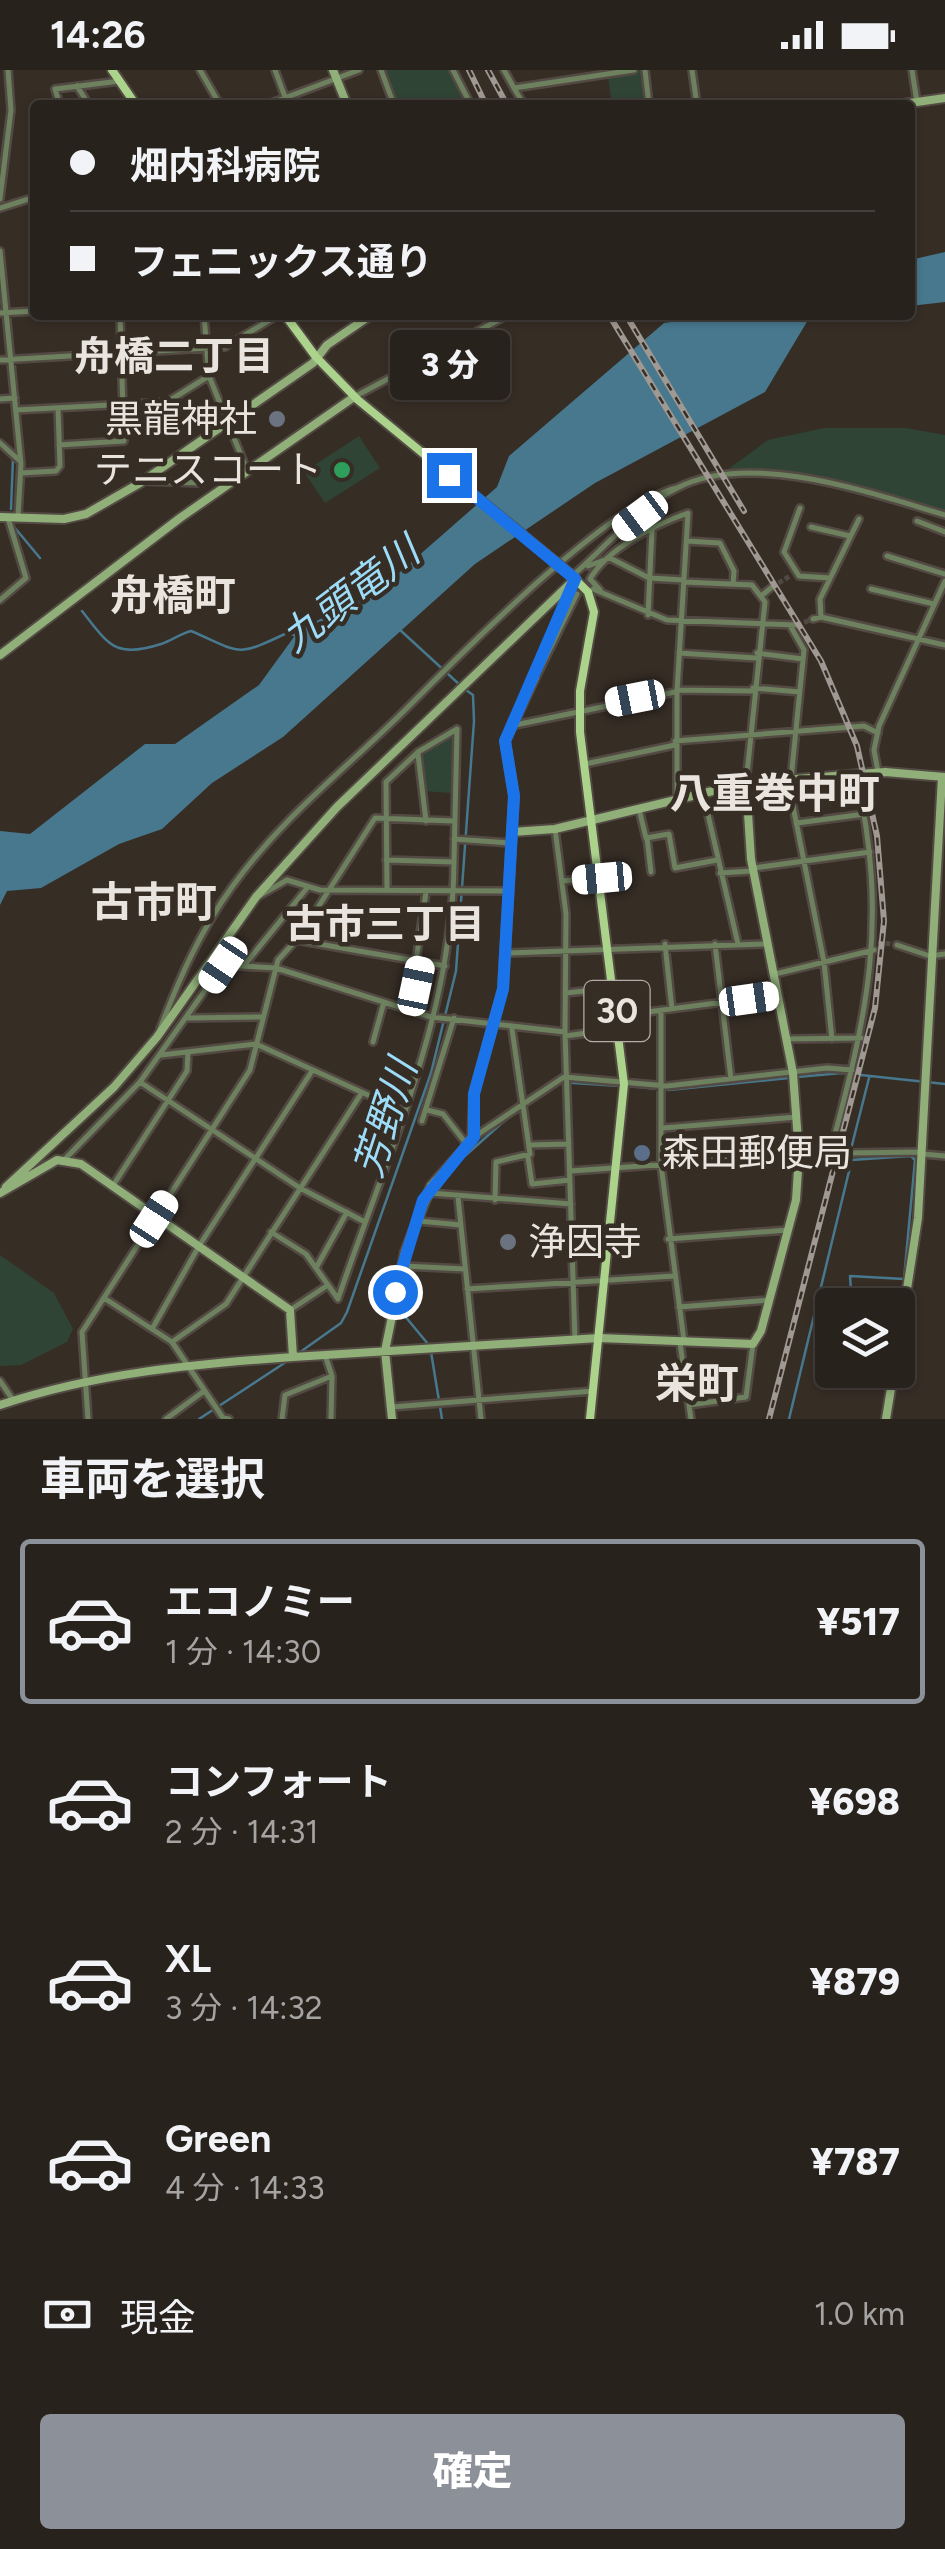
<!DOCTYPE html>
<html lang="ja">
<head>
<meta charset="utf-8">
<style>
  body { margin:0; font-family:Figtree,"Noto Sans JP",sans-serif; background:#302a25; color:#f1f3f6; height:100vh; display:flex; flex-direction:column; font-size:38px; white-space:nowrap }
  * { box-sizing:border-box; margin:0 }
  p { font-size:32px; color:#a5a4a3 }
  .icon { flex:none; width:55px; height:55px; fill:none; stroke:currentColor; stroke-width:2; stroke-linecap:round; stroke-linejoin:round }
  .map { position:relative; height:1349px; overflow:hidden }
  .details { display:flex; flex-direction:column; background:#28221c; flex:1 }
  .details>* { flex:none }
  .banner { position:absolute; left:30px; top:30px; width:885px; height:220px; border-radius:10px; box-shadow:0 2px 8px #0004,0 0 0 2px #443f3b; display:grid; align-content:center; height:220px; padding:0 40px; background:#28221c }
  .fabs { position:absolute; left:815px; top:1218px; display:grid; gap:20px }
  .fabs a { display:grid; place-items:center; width:100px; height:100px; border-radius:10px; background:#28221c; box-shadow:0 2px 8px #0004,0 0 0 2px #443f3b; font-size:50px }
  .end { position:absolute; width:45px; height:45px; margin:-22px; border:12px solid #1a73e8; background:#fff; box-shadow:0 0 0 5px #fff }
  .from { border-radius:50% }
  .bubble { position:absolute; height:70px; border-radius:10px; background:#28221c; box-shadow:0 2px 8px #0004,0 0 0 2px #443f3b; font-size:32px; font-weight:800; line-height:70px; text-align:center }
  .car { position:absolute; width:30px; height:60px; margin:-30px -15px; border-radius:12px; box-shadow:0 0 8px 2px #0007; background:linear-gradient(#fff 24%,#345 0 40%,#fff 0 76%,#345 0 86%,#fff 0) }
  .banner b { display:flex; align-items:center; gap:35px; height:95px; font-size:38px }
  .banner b+b { border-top:2px solid #443f3b }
  .banner i { width:25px; height:25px; background:#f1f3f6 }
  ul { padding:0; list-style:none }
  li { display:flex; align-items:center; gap:30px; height:165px; margin:0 20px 15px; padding:0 20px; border:5px solid transparent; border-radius:10px }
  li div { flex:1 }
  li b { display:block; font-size:38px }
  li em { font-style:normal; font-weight:800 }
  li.on { border-color:#8c9099 }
  li>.icon { width:90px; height:90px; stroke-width:1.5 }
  h2 { padding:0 40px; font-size:45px; line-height:120px }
  .pay { display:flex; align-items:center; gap:25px; height:110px; padding:0 40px; font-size:38px }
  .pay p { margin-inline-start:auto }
  .action { display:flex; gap:20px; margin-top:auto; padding:20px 40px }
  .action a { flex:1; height:115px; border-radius:10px; background:#8c9099; color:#fff; font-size:40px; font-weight:800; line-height:115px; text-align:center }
  .status { display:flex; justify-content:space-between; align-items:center; height:70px; padding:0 50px; background:#28221c; direction:ltr }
  .status svg { height:28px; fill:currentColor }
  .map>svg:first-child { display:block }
  .green { fill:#2f4434 }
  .water { fill:#47788e }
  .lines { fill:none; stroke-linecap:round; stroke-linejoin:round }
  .stream { stroke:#47788e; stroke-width:2.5 }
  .street-tunnel { stroke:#514841; stroke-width:5; stroke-dasharray:5 2.5; stroke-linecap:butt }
  .street-casing { stroke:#534a43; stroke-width:10 }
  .secondary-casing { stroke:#534a43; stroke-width:12 }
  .primary-casing { stroke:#534a43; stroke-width:12 }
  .street { stroke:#6d815f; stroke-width:5 }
  .secondary { stroke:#90af79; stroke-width:8 }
  .primary { stroke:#abd38c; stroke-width:8 }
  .rail-casing { stroke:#a09993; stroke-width:6 }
  .rail { stroke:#362d25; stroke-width:2.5; stroke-dasharray:8; stroke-linecap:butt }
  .primary-bridge-casing { stroke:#534a43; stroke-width:12; stroke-linecap:butt }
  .primary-bridge { stroke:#abd38c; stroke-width:8 }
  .route { stroke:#1a73e8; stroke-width:12 }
  .worship-dot { fill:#6b7280; stroke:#362d25; stroke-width:4 }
  .leisure-dot { fill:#2e9e5b; stroke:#362d25; stroke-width:4 }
  .service-dot { fill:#5c6f8a; stroke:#362d25; stroke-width:4 }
  .labels { text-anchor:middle; stroke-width:9; stroke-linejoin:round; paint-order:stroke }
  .shield { fill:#362d25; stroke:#b4ada7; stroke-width:2.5 }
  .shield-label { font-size:35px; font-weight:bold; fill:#eae4df }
  .poi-label { font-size:38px; fill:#eae4df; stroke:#362d25; text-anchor:end }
  .neighbourhood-label { font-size:40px; font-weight:bold; fill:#eae4df; stroke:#362d25 }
  .water-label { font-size:40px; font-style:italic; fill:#9ddcf8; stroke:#362d25 }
  .quarter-label { font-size:42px; font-weight:bold; fill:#eae4df; stroke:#362d25 }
</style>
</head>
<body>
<div class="status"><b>14:26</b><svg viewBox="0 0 49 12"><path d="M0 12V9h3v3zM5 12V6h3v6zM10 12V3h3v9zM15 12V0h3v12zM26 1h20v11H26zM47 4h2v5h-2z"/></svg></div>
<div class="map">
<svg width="945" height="1349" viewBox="0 0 945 1349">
  <rect width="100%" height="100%" fill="#362d25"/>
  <path class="green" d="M381,0H454L471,35H394Z
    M645,0L649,35H612L608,6Z
    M824,358H906L945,365V449L827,416L727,400L768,370Z
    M359,366L380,398L325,433L304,402Z
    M457,660L452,723L422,721L418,682Z
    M0,1185L54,1223L73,1259L67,1272L21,1295L0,1296Z"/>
  <path class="water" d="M945,182V232L910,236V190Z
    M718,245H845L808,250L765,322L595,413L475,494L283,667L212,713L162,759L119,774L41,818L7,821L0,835V761L30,764L145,674H175L259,615L299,560L384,516L497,417L509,386L664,253Z"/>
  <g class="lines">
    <path class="stream" d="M11,439L13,388
      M15,458L40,488
      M82,541C109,575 115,589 161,574C172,570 180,564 191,561C243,583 234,588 287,563L294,565
      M399,559L460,615
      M797,1007L842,1003L945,1014
      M558,1012L620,1016
      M628,1016L669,1020L789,1008
      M851,1079L869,1008
      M851,1090L911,1086L915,1090L904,1209L850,1206L852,1235
      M428,1133L457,1093L511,1045
      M406,1195L412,1173
      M400,1227L404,1245L428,1274
      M814,1259L832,1262
      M431,1282L442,1349
      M296,1285L341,1253L347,1242L431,1003L456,901L474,651L473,625L466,620
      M199,1349L289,1290
      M789,1349L851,1093"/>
    <path class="street-tunnel" d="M772,517L790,506
      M797,555L813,549
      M878,872L897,875"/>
    <g class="street-casing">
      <path id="street" d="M200,0L220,35
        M275,0L288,35
        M381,0L394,35
        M453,0L471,35
        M504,0L514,18
        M645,0L649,35
        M692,0L697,35
        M912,0L917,32
        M77,16L89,35
        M60,35L55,19L120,11
        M266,35L359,0
        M524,35L514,18L634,0
        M0,129L11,40L8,0
        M0,138L35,127
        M0,181L21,394L18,446
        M0,243L35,241
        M0,290L225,277L278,245
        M209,306L247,400
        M354,327L508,245
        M0,329L15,328
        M16,340L167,332L209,306L204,245
        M0,373L20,391
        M59,375L124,371L120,245
        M21,403L56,401L60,396L58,338
        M143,411L202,413
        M800,438L784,482L799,506L830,508
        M917,451L945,462
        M811,457L850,466
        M687,471L720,473L734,501L733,514
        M887,486L945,504
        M588,496L610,488L649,508L684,510
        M572,506C606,477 636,439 677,418C750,380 871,423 945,445
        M684,512L752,515L765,532L746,713
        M593,519L667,550L797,555
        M871,519L934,534
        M600,520L590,509C607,479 656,454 688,443L677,621V730
        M761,526L772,517
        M0,530L26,508L8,448
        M648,545L652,460
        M821,547L945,575
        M813,549L821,547L820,529L859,449
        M679,583L756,588
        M757,583L803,589
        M537,605L577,524
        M535,607L570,517
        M753,618L800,622
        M677,620L753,621
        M515,655L675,622
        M675,671L864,656L878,663
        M418,684L426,751
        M585,694L675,675
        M878,702L874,680L879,656L945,511
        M791,709L804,580L791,557
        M788,711L824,892L832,969
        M703,723L738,874
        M639,739L646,768L669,764L675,798L717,790
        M797,753L865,744
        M555,759L566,844L565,962L575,1270
        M647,768L651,802
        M454,769L511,773
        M386,790L454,792L457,659
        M754,798L870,782
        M720,803L752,801
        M562,811L598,808
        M387,820L386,712L418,682L457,659
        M257,827L287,810L320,820L508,821
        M296,870L445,896
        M665,874L672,939
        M715,874L731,1009
        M897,875L930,886L945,884
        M505,883L767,874
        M416,891L426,822
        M246,893L307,818
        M775,904L874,880
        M566,923L611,918
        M412,940L421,892
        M661,940V1095L684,1271
        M617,946L777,925
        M187,948L263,947
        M160,959C179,909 200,861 232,817C282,747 347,698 407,638C461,584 608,433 677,418
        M565,966L616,959
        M786,969L861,968
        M373,972L384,932
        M161,985L256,974L403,1041
        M140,1012L300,1118L365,1152
        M427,1040L443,1044L468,1076
        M422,1051L454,948
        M663,1058L797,1047
        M474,1067L564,1007L667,1016L827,998L852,1000
        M529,1075L569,1074
        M847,1083L921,1082
        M923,1084L945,1086
        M528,1087L532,1114L570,1110
        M64,1090L140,1012L223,895L276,898L431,947L565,962
        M570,1101L830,1083C868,942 889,850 856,704
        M112,1117L187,1001L188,983
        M430,1123L571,1134
        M458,1127L481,1349
        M495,1130L496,1092L530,1084L512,959
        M419,1151L461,1155
        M271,1162L306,1184L338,1229C386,1088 453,944 454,792
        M668,1169L788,1160
        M404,1196L465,1199
        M316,1198L347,1142
        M467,1219L674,1206
        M104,1228L172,1272L223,1348L229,1349
        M679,1237L769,1230
        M290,1240L328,1215
        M152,1259L199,1176L312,1001
        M172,1272L226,1234L361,1024
        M680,1273L691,1349
        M325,1285L332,1306L331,1349
        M0,1311L13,1330
        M689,1335L746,1327L753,1274
        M392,1337L593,1321
        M88,1349L82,1262L250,1000L278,890L299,867L375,748L453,751
        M166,1349L204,1321
        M282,1349L285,1325L332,1306"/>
    </g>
    <g class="secondary-casing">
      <path id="secondary" d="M333,0L347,35
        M896,35L945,28
        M0,447L64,449L86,444L140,413L313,293L327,275L371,245
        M0,585L180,448L354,327
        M512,762L555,759L746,713
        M6,1117L114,1017L157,967L256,827L337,737L575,509
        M0,1123L57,1090L81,1094L290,1240L293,1287L599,1268L753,1274L761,1261L796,1130L799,1085L793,1003L751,789L746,713L885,702L945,707
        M898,1277L918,1148L942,707
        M0,1335C96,1303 193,1294 293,1287
        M392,1349L385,1281L405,1182L431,1116L472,1070L474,1023L503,919L514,726L505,671L535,607
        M886,1349L894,1300"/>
    </g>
    <g class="primary-casing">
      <path id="primary" d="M112,0L136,35
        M285,245L316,287L358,330
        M570,504L588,522L594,542L580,621V662L624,1014L590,1349"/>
    </g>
    <use href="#street" class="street"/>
    <use href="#secondary" class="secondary"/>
    <use href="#primary" class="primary"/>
    <g class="rail-casing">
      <path id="rail" d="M469,0L486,35
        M488,0L507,35
        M609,245L821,591L857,676L877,766L884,851L875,938L769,1349
        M626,245L744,441"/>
    </g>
    <use href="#rail" class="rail"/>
    <g class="primary-bridge-casing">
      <path id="primary-bridge" d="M358,330L570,504"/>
    </g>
    <use href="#primary-bridge" class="primary-bridge"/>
  </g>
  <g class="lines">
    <path class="route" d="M395,1222L423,1130L474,1067V1024L503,919L514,726L505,671L575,509L449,405"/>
  </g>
  <g class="worship-dot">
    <circle cx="277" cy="349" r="10"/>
    <circle cx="508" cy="1172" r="10"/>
  </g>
  <circle class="leisure-dot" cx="342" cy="400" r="10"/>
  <circle class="service-dot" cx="642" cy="1083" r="10"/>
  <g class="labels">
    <rect class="shield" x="584.5" y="911" width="65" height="60" rx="8"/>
    <g class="shield-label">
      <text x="617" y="953">30</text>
    </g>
    <g class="poi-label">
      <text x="257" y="362">黒龍神社</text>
      <text x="322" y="413">テニスコート</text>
      <text x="662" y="1096" text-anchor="start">森田郵便局</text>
      <text x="528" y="1185" text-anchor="start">浄因寺</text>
    </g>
    <g class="neighbourhood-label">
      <text x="174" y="300">舟橋二丁目</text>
      <text x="385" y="868">古市三丁目</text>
    </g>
    <g class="water-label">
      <text transform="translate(350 524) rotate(-37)" y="14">九頭竜川</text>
      <text transform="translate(385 1048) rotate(-72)" y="14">芳野川</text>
    </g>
    <g class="quarter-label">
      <text x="173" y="540">舟橋町</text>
      <text x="775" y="738">八重巻中町</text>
      <text x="154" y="847">古市町</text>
      <text x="697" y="1328">栄町</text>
    </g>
  </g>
</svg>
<div class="fabs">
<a><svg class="icon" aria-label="layers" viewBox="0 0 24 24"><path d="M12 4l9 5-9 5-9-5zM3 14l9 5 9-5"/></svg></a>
</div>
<i class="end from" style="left:395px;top:1222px"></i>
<i class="end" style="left:449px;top:405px"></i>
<div class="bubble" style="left:390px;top:260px;width:120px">3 分</div>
<i class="car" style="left:640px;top:446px;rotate:233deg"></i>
<i class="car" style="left:635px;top:628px;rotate:259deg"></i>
<i class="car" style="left:602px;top:808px;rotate:265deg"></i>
<i class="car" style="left:223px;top:895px;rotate:214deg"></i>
<i class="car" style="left:416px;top:916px;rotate:12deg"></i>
<i class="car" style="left:749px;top:929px;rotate:82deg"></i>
<i class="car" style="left:154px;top:1149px;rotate:33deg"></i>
<div class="banner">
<b><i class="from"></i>畑内科病院</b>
<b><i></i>フェニックス通り</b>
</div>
</div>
<section class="details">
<h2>車両を選択</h2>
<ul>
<li class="on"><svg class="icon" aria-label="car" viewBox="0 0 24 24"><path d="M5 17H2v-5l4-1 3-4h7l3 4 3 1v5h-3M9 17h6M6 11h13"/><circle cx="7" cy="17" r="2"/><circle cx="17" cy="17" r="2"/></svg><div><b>エコノミー</b><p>1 分 · 14:30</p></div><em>¥517</em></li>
<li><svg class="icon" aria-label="car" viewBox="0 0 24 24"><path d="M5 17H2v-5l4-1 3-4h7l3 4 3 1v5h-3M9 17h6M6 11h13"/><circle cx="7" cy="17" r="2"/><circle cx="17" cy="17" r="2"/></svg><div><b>コンフォート</b><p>2 分 · 14:31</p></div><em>¥698</em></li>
<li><svg class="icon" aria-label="car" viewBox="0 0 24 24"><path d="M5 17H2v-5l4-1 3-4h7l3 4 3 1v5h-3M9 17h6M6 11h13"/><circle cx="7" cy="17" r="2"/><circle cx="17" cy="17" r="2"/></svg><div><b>XL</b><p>3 分 · 14:32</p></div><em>¥879</em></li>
<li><svg class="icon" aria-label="car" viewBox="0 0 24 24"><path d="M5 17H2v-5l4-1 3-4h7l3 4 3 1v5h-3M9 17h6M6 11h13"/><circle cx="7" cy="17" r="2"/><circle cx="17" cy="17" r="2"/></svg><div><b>Green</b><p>4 分 · 14:33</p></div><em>¥787</em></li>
</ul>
<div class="pay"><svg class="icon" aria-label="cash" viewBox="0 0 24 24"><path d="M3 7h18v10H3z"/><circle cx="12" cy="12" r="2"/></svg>現金<p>1.0 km</p></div>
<div class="action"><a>確定</a></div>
</section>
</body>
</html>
